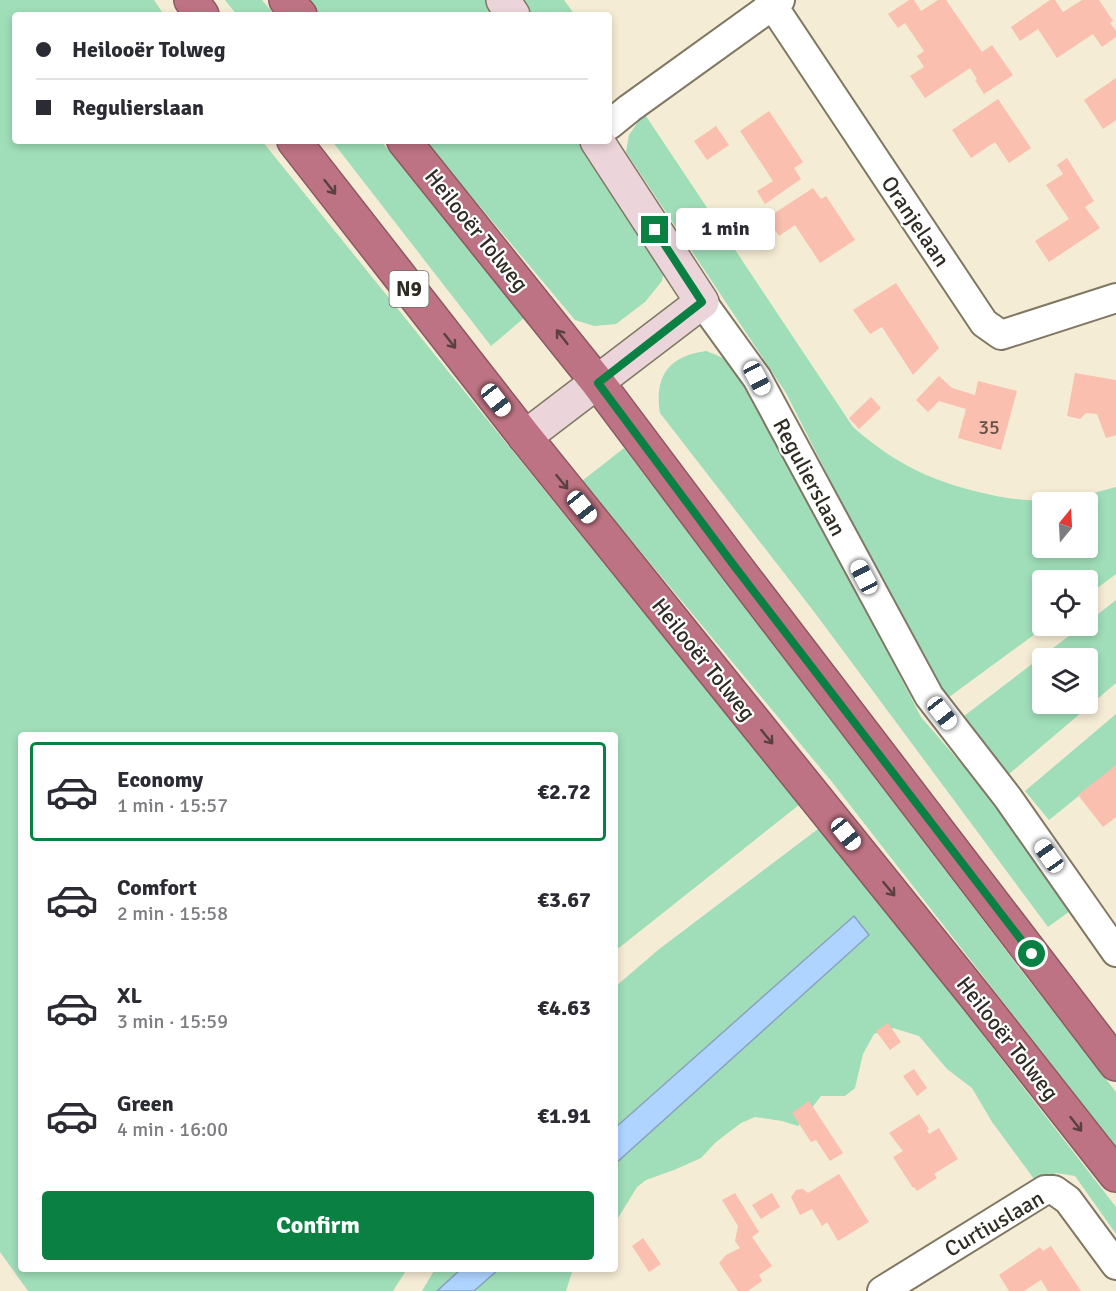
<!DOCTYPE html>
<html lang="en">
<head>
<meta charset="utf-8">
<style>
  body { margin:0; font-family:Signika,sans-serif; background:#f7f7f7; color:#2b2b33; height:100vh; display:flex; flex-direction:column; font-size:22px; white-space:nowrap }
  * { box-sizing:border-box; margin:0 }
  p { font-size:20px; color:#7c7c81 }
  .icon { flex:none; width:33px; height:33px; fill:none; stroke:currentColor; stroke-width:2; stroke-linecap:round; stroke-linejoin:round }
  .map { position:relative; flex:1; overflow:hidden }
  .sheet { position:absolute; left:18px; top:732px; width:600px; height:540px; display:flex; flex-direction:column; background:#fff; border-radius:6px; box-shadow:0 3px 9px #0003 }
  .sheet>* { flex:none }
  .top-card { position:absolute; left:12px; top:12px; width:600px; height:132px; border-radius:6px; box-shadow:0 3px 9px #0003; display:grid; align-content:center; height:132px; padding:0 24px; background:#fff }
  .needle { width:39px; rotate:18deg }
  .buttons { position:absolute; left:1032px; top:492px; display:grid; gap:12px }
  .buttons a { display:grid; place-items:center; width:66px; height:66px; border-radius:6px; background:#fff; box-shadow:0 3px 9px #0003; font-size:30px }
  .end { position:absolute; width:27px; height:27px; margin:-14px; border:8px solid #0b8043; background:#fff; box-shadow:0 0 0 3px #fff }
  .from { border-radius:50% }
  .bubble { position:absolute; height:42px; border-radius:6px; background:#fff; box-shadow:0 3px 9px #0003; font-size:20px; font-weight:800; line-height:42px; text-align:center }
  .car { position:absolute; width:18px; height:36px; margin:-18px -9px; border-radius:8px; box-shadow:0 0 4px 2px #0007; background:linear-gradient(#fff 24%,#345 0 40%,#fff 0 76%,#345 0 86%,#fff 0) }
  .top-card b { display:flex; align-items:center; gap:21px; height:57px; font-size:22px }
  .top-card b+b { border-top:2px solid #e1e1e2 }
  .top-card i { width:15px; height:15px; background:#2b2b33 }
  ul { padding:10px 0 0; list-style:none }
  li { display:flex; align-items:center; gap:18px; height:99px; margin:0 12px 9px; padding:0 12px; border:3px solid transparent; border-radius:6px }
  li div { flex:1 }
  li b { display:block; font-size:22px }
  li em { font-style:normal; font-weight:800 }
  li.on { border-color:#0b8043 }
  li>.icon { width:54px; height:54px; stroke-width:1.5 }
  .cta { display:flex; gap:12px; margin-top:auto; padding:12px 24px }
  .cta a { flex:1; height:69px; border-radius:6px; background:#0b8043; color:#fff; font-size:24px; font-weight:800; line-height:69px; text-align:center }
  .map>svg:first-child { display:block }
  .green { fill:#a0deb9; fill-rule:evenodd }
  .water { fill:#afd4ff; stroke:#89a2bd; stroke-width:1.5 }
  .building { fill:#fabfae }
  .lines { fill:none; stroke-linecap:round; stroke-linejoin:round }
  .street-casing { stroke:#7f7762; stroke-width:32 }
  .secondary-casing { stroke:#7f7762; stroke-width:36 }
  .highway-casing { stroke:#8b5a61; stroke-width:36 }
  .street { stroke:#fff; stroke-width:28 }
  .secondary { stroke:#ebd5da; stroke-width:33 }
  .highway { stroke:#bd7383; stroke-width:33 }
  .oneway { stroke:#5a4140 }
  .route { stroke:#0b8043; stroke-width:8 }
  .labels { text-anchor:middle; stroke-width:4.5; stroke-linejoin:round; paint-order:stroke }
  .number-label { font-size:20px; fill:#625146 }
  .shield { fill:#fff; stroke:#6d6b65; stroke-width:1.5 }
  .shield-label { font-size:21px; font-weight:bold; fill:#2f2c23 }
  .street-label { font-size:22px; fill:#2f2c23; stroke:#fff }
</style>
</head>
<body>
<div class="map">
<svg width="1116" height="1291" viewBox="0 0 1116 1291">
  <rect width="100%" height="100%" fill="#f5ecd5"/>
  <path class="green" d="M0,0H154L164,15H15V141H262L799,805L615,951V735H21V1269H407L393,1291H28L0,1252Z
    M225,0H262L275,15H237Z
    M307,0H491L501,15H320Z
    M523,0H564L575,15H533Z
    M644,113L853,427C896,465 935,483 992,495C1012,500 1035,500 1056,502H1042V548H1088V502H1060L1116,487V574L1088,595V580H1042V626H1046L945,700L927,671L786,393L626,152L629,135Z
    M332,141H381L524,318L491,346Z
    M425,141H586L664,268L662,281L645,302L616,324L594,326L575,320Z
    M706,351C731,360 738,368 753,390L921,717L1009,819L1073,909L1048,927L815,613L660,413C654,376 669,356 706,351Z
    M624,448L1027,978L1116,1092V1147L832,782L582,481Z
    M1116,600V683L1008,775L960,719L1082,626H1088V622ZM1042,658H1088V704H1042Z
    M1116,714V766L1049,820L1025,791Z
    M818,829L892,918L1116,1207V1234L1075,1176L1056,1173L1037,1183L992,1122L972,1088L947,1069L919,1036L893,1028L874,1034L863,1054L855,1088L845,1096H821L798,1126L782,1121L755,1117L741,1123L716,1142L701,1158L674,1170L646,1180L637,1187L615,1223V1164L869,935L854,916L615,1128V987L658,950Z
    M435,1269H461L437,1291H422Z
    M499,1269H573L566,1291H474Z"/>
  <path class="water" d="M854,916L869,935L615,1164V1128Z
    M461,1269H499L474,1291H437Z"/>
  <path class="building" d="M909,0H914L921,11L938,0H946L982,52L992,45L1013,75L984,94L975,80L977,79L970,68L925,98L910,76L924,67L917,56L924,51L905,23L898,28L888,14Z
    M1050,0H1055L1063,12L1082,0H1099L1113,21L1110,23L1116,31V37L1102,47L1093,34L1057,58L1038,29L1020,41L1011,27Z
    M1116,78V120L1103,129L1084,100Z
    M998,99L1031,148L1009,163L995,142L971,158L952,130Z
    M769,111L803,162L794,168L801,179L765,204L757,191L773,181L740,131Z
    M716,126L729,145L707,160L694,141Z
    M1067,158L1094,201L1085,207L1100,228L1049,262L1035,241L1069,219L1046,185L1063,174L1057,165Z
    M813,188L821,199L826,196L855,240L820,263L795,225L779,236L767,218Z
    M896,283L939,348L913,375L882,327L870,334L853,310Z
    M1075,373L1116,380V435L1106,438L1097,414L1086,413L1080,419L1067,416Z
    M939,376L952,388L975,395L978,381L1017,391L1001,450L958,438L966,409L939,401L928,412L916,400Z
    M871,397L881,408L859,429L849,418Z
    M1116,765V817L1103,827L1078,795Z
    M888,1023L901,1042L890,1050L876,1031Z
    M914,1069L927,1088L917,1096L903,1076Z
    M809,1101L843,1153L830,1161L816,1140L811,1142L792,1113Z
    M919,1114L929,1129L927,1130L929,1134L939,1128L958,1159L934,1174L937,1178L917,1191L914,1187L913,1188L893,1157L903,1151L889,1133Z
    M839,1174L869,1222L838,1241L827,1222L822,1226L812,1209L800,1215L791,1197L796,1190L803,1189L808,1193Z
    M735,1193L759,1232L752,1237L772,1266L759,1275L762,1281L748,1291H738L719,1263L726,1255L740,1248L735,1241L738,1226L722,1200Z
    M772,1193L780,1207L761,1219L752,1205Z
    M643,1238L661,1264L649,1272L632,1246Z
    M1051,1246L1081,1291H1048L1041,1280L1024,1291H1009L999,1275L1040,1247L1043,1251Z"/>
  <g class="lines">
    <g class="street-casing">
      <path id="street" d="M769,0L984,323L1001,335L1116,298
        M609,125L630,108L780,0
        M702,302L757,378L929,696L1008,798L1116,952
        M882,1291L1045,1190H1054L1068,1200L1116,1265"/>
    </g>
    <g class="secondary-casing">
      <path id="secondary" d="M503,0L513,15
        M525,437L702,302L597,141"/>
    </g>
    <g class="highway-casing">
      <path id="highway" d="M191,0L202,15
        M286,0L300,15
        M294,141L525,437L976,997L1116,1175
        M404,141L598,383L733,563L1116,1064"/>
    </g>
    <use href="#street" class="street"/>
    <use href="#secondary" class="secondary"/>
    <use href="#highway" class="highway"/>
  </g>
  <defs><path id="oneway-shaft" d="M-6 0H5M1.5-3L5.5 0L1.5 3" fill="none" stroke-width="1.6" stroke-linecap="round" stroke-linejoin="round" transform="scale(1.5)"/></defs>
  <g class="oneway">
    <use href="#oneway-shaft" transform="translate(330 187) rotate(52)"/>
    <use href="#oneway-shaft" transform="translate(562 337) rotate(-128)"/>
    <use href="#oneway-shaft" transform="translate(450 341) rotate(52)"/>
    <use href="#oneway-shaft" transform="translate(562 482) rotate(51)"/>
    <use href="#oneway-shaft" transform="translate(767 737) rotate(51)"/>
    <use href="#oneway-shaft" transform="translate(889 889) rotate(51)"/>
    <use href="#oneway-shaft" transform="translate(1076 1124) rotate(52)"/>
  </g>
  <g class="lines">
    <path class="route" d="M655,230L702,302L598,383L732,563L1032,954"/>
  </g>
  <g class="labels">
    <g class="number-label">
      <text x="989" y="434">35</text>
    </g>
    <rect class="shield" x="389.5" y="271" width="39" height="36" rx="4.5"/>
    <g class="shield-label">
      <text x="409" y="296">N9</text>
    </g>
    <g class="street-label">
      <text transform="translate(916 221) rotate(56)" y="8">Oranjelaan</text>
      <text transform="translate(477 230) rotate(51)" y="8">Heilooër Tolweg</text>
      <text transform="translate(810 477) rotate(62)" y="8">Regulierslaan</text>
      <text transform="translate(704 659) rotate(51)" y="8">Heilooër Tolweg</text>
      <text transform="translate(1008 1038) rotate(52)" y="8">Heilooër Tolweg</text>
      <text transform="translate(994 1223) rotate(-30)" y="8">Curtiuslaan</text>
    </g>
  </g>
</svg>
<div class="buttons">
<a><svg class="needle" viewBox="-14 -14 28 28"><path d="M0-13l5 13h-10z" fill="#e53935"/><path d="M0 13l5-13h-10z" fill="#7c7c81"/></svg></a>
<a><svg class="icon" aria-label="locate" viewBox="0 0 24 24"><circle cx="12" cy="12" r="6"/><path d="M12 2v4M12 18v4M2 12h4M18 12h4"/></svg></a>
<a><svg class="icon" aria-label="layers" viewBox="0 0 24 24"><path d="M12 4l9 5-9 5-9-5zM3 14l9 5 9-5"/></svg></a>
</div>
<i class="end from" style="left:1032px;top:954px"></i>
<i class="end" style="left:655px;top:230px"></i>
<div class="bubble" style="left:676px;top:208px;width:99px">1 min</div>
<i class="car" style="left:757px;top:378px;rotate:152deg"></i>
<i class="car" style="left:496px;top:400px;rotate:142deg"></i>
<i class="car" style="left:582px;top:507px;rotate:141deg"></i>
<i class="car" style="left:864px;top:577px;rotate:332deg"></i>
<i class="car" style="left:942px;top:713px;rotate:142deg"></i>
<i class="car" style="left:846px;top:834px;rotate:141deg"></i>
<i class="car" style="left:1049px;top:856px;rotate:325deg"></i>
<div class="top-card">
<b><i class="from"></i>Heilooër Tolweg</b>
<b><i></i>Regulierslaan</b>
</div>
<section class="sheet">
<ul>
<li class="on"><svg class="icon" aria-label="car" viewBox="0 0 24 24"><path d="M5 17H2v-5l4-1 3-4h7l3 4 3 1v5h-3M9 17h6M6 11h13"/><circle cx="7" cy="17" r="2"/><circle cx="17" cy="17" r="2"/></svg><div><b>Economy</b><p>1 min · 15:57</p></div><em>€2.72</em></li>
<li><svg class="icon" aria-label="car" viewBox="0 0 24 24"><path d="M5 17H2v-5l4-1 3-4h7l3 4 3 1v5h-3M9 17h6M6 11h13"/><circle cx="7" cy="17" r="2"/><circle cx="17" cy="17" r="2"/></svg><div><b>Comfort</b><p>2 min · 15:58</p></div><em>€3.67</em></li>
<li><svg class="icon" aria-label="car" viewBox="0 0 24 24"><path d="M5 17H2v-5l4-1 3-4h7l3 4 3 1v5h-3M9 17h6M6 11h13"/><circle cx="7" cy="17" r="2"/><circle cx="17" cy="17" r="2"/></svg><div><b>XL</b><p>3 min · 15:59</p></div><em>€4.63</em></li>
<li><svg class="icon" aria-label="car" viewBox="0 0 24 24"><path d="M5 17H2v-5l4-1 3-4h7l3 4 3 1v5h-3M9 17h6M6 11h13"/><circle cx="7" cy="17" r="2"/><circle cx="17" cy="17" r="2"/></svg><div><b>Green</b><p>4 min · 16:00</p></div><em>€1.91</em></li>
</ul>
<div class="cta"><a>Confirm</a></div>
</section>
</div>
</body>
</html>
